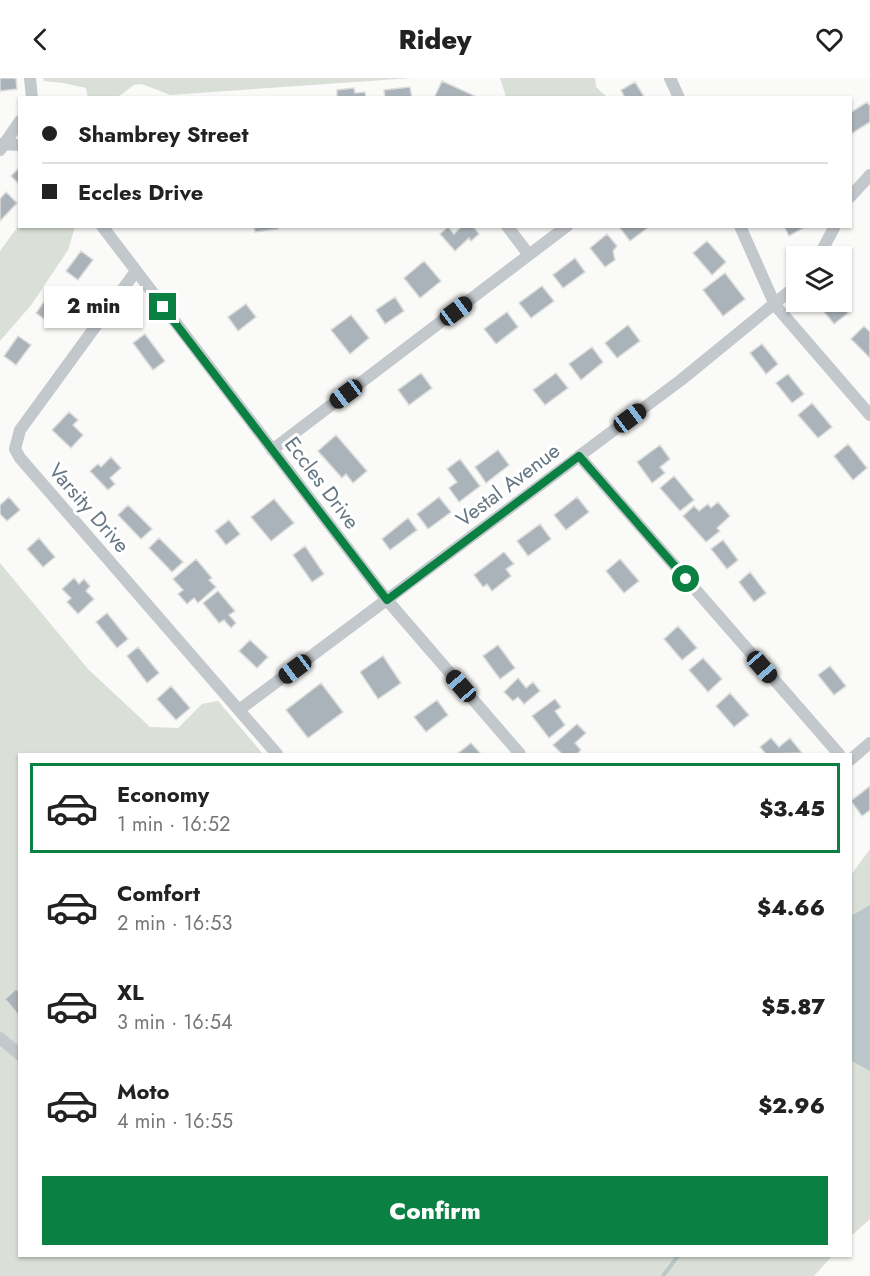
<!DOCTYPE html>
<html lang="en">
<head>
<meta charset="utf-8">
<style>
  body { margin:0; font-family:Jost,sans-serif; background:#f2f2f2; color:#222; height:100vh; display:flex; flex-direction:column; font-size:22px; white-space:nowrap }
  * { box-sizing:border-box; margin:0 }
  p { font-size:20px; color:#767676 }
  .icon { flex:none; width:33px; height:33px; fill:none; stroke:currentColor; stroke-width:2; stroke-linecap:round; stroke-linejoin:round }
  .map { position:relative; flex:1; overflow:hidden }
  .details { position:absolute; left:18px; top:675px; width:834px; height:504px; display:flex; flex-direction:column; background:#fff; border-radius:0px; box-shadow:0 2px 4px #0004 }
  .details>* { flex:none }
  .top-card { position:absolute; left:18px; top:18px; width:834px; height:132px; border-radius:0px; box-shadow:0 2px 4px #0004; display:grid; align-content:center; height:132px; padding:0 24px; background:#fff }
  .fabs { position:absolute; left:786px; top:168px; display:grid; gap:12px }
  .fabs a { display:grid; place-items:center; width:66px; height:66px; border-radius:0px; background:#fff; box-shadow:0 2px 4px #0004; font-size:30px }
  .end { position:absolute; width:27px; height:27px; margin:-14px; border:8px solid #0b8043; background:#fff; box-shadow:0 0 0 3px #fff }
  .from { border-radius:50% }
  .bubble { position:absolute; height:42px; border-radius:0px; background:#fff; box-shadow:0 2px 4px #0004; font-size:20px; font-weight:800; line-height:42px; text-align:center }
  .car { position:absolute; width:18px; height:36px; margin:-18px -9px; border-radius:8px; box-shadow:0 0 4px 2px #0007; background:linear-gradient(#222 24%,#8ab4d8 0 40%,#222 0 76%,#8ab4d8 0 86%,#222 0) }
  .top-card b { display:flex; align-items:center; gap:21px; height:57px; font-size:22px }
  .top-card b+b { border-top:2px solid #e0e0e0 }
  .top-card i { width:15px; height:15px; background:#222 }
  ul { padding:10px 0 0; list-style:none }
  li { display:flex; align-items:center; gap:18px; height:90px; margin:0 12px 9px; padding:0 12px; border:3px solid transparent; border-radius:0px }
  li div { flex:1 }
  li b { display:block; font-size:22px }
  li em { font-style:normal; font-weight:800 }
  li.active { border-color:#0b8043 }
  li>.icon { width:54px; height:54px; stroke-width:1.5 }
  .button { display:flex; gap:12px; margin-top:auto; padding:12px 24px }
  .button a { flex:1; height:69px; border-radius:0px; background:#0b8043; color:#fff; font-size:24px; font-weight:800; line-height:69px; text-align:center }
  header { display:flex; justify-content:space-between; align-items:center; height:78px; padding:0 24px; background:#fff; font-size:27px; font-weight:800 }
  .map>svg:first-child { display:block }
  .green { fill:#dadfd7 }
  .water { fill:#bbc7cb }
  .lines { fill:none; stroke-linecap:round; stroke-linejoin:round }
  .stream { stroke:#bbc7cb; stroke-width:4 }
  .building { fill:#aab3b9; stroke:#dcdcda; stroke-width:1.5 }
  .minor { stroke:#c3c8cc; stroke-width:12 }
  .route { stroke:#0b8043; stroke-width:8 }
  .labels { text-anchor:middle; stroke-width:6; stroke-linejoin:round; paint-order:stroke }
  .street-label { font-size:21px; fill:#657683; stroke:#fff }
</style>
</head>
<body>
<header><svg class="icon" aria-label="back" viewBox="0 0 24 24"><path d="M15 5l-7 7 7 7"/></svg>Ridey<svg class="icon" aria-label="heart" viewBox="0 0 24 24"><path d="M12 20l-8-8c-3-5 5-10 8-4 3-6 11-1 8 4z"/></svg></header>
<div class="map">
<svg width="870" height="1198" viewBox="0 0 870 1198">
  <rect width="100%" height="100%" fill="#fafaf8"/>
  <path class="green" d="M43,0H412L170,17L142,6L134,7L118,19L88,20L86,10L63,5L44,3Z
    M500,0H595L596,9L607,19H506Z
    M19,147L20,148L75,149L68,172L32,226L0,263V173Z
    M0,485L88,591L150,649L178,650L202,626L218,623L263,676H20V1178H832L814,1198H0Z
    M870,771V1141L851,1158V797Z"/>
  <path class="water" d="M870,827V993L850,982L851,838Z"/>
  <g class="lines">
    <path class="stream" d="M663,1198L678,1178"/>
  </g>
  <path class="building" d="M0,0H16L17,11L0,13Z
    M442,3L475,18L474,20H434Z
    M635,4L645,20H625L621,12Z
    M410,9L412,20H385L384,12Z
    M354,10L355,15L365,14L366,20H333L337,19V12Z
    M867,24L870,28V44L851,56L850,35Z
    M20,89V107L11,98Z
    M6,114L17,125L0,143V121Z
    M254,148H278V151L255,154Z
    M462,148H473L479,156L471,163L469,160L455,173L440,156L448,149L454,156Z
    M622,148H650L630,163L620,150Z
    M784,148H804L805,149L789,158Z
    M607,156L617,168L613,173L615,182L605,189L590,170Z
    M707,163L726,184L712,197L693,175Z
    M81,173L93,182L78,202L66,193Z
    M575,180L585,194L563,210L553,197Z
    M424,183L441,203L420,220L404,200Z
    M725,195L745,221L723,238L703,212Z
    M542,208L554,223L531,240L519,225Z
    M50,215L63,224L48,244L36,235Z
    M395,219L404,233L385,246L376,232Z
    M816,224H840L848,235L834,246Z
    M246,226L256,239L238,253L228,239Z
    M507,234L518,249L496,266L484,251Z
    M351,237L369,260L350,276L331,252Z
    M628,247L640,263L617,280L605,265Z
    M864,248L870,254V280L851,261Z
    M145,256L165,283L153,292L133,265Z
    M18,258L31,267L16,287L4,278Z
    M762,266L778,286L766,296L750,275Z
    M592,269L603,284L581,302L569,286Z
    M421,295L432,310L409,327L398,312Z
    M556,295L568,310L545,327L533,312Z
    M788,296L804,316L792,325L776,305Z
    M812,325L832,349L818,360L798,337Z
    M69,334L78,342L73,347L83,357L71,370L52,352Z
    M336,357L367,393L353,405L346,396L342,400L318,373Z
    M848,366L867,390L853,402L834,378Z
    M660,367L670,381L660,389L665,395L652,405L637,384Z
    M498,372L509,387L486,405L475,389Z
    M111,379L121,390L110,400L115,406L108,412L90,393L98,386L101,389Z
    M460,381L480,408L459,424L449,410L457,404L447,391Z
    M674,398L694,422L680,433L660,410Z
    M9,419L20,432L7,443L0,436V427Z
    M439,419L451,434L428,451L417,436Z
    M577,419L589,434L566,452L554,437Z
    M274,421L294,445L271,463L251,439Z
    M718,424L730,438L717,450L720,453L706,464L683,438L694,428L699,433L708,426L711,430Z
    M128,427L152,451L141,461L118,437Z
    M408,440L417,452L390,472L382,461Z
    M229,442L240,456L226,467L215,453Z
    M540,446L551,461L528,478L517,463Z
    M39,460L55,479L43,489L27,471Z
    M159,460L183,484L172,494L149,470Z
    M723,462L738,482L727,491L711,471Z
    M305,468L324,496L312,504L293,477Z
    M504,474L514,486L506,491L511,498L492,513L487,506L483,509L474,497Z
    M196,481L212,500L209,502L216,509L198,525L194,520L187,526L178,516L183,512L173,501Z
    M620,481L639,503L624,515L606,493Z
    M750,494L766,515L754,524L739,504Z
    M74,500L79,506L84,501L90,508L86,513L94,521L78,536L67,524L71,520L62,511Z
    M218,513L235,533L229,537L236,545L231,550L224,542L219,545L203,525Z
    M107,535L128,561L117,570L96,544Z
    M678,548L697,570L682,582L664,561Z
    M250,562L268,579L257,590L239,573Z
    M498,567L515,590L500,601L483,578Z
    M138,569L159,595L147,605L127,578Z
    M383,578L401,605L378,621L360,594Z
    M703,580L722,601L708,614L689,592Z
    M830,588L846,608L834,617L818,597Z
    M518,600L526,610L533,604L540,613L524,626L518,619L513,623L504,614Z
    M321,605L343,634L308,660L286,632Z
    M171,608L190,630L176,642L157,621Z
    M730,615L749,637L734,649L716,628Z
    M555,621L561,629L555,633L565,647L549,660L532,638Z
    M437,622L448,637L426,654L414,639Z
    M577,646L586,655L575,665L581,672L577,676H562L553,667Z
    M771,660L779,669L790,660L802,675L766,676L760,669Z
    M471,665L481,676H457Z
    M870,708V732L862,738L851,723Z
    M16,911L20,915L19,938L5,921Z"/>
  <g class="lines">
    <path class="minor" d="M30,0L32,20
      M670,0L679,20
      M0,66L20,67
      M0,72L20,43
      M850,119L870,97
      M102,148L387,522L520,676
      M507,148L529,177
      M740,148L775,227L870,337
      M819,178L835,148
      M136,193L20,352L15,371L20,380L277,676
      M272,372L567,148
      M579,378L839,676
      M239,632L681,302L796,208
      M850,682L870,665
      M0,960L20,977"/>
  </g>
  <g class="lines">
    <path class="route" d="M163,229L387,522L579,378L686,501"/>
  </g>
  <g class="labels">
    <g class="street-label">
      <text transform="translate(322 405) rotate(53)" y="7">Eccles Drive</text>
      <text transform="translate(508 407) rotate(-37)" y="7">Vestal Avenue</text>
      <text transform="translate(89 430) rotate(49)" y="7">Varsity Drive</text>
    </g>
  </g>
</svg>
<div class="fabs">
<a><svg class="icon" aria-label="layers" viewBox="0 0 24 24"><path d="M12 4l9 5-9 5-9-5zM3 14l9 5 9-5"/></svg></a>
</div>
<i class="end from" style="left:686px;top:501px"></i>
<i class="end" style="left:163px;top:229px"></i>
<div class="bubble" style="left:44px;top:208px;width:99px">2 min</div>
<i class="car" style="left:456px;top:233px;rotate:53deg"></i>
<i class="car" style="left:346px;top:316px;rotate:233deg"></i>
<i class="car" style="left:630px;top:340px;rotate:53deg"></i>
<i class="car" style="left:762px;top:589px;rotate:139deg"></i>
<i class="car" style="left:295px;top:591px;rotate:233deg"></i>
<i class="car" style="left:461px;top:608px;rotate:319deg"></i>
<div class="top-card">
<b><i class="from"></i>Shambrey Street</b>
<b><i></i>Eccles Drive</b>
</div>
<section class="details">
<ul>
<li class="active"><svg class="icon" aria-label="car" viewBox="0 0 24 24"><path d="M5 17H2v-5l4-1 3-4h7l3 4 3 1v5h-3M9 17h6M6 11h13"/><circle cx="7" cy="17" r="2"/><circle cx="17" cy="17" r="2"/></svg><div><b>Economy</b><p>1 min · 16:52</p></div><em>$3.45</em></li>
<li><svg class="icon" aria-label="car" viewBox="0 0 24 24"><path d="M5 17H2v-5l4-1 3-4h7l3 4 3 1v5h-3M9 17h6M6 11h13"/><circle cx="7" cy="17" r="2"/><circle cx="17" cy="17" r="2"/></svg><div><b>Comfort</b><p>2 min · 16:53</p></div><em>$4.66</em></li>
<li><svg class="icon" aria-label="car" viewBox="0 0 24 24"><path d="M5 17H2v-5l4-1 3-4h7l3 4 3 1v5h-3M9 17h6M6 11h13"/><circle cx="7" cy="17" r="2"/><circle cx="17" cy="17" r="2"/></svg><div><b>XL</b><p>3 min · 16:54</p></div><em>$5.87</em></li>
<li><svg class="icon" aria-label="car" viewBox="0 0 24 24"><path d="M5 17H2v-5l4-1 3-4h7l3 4 3 1v5h-3M9 17h6M6 11h13"/><circle cx="7" cy="17" r="2"/><circle cx="17" cy="17" r="2"/></svg><div><b>Moto</b><p>4 min · 16:55</p></div><em>$2.96</em></li>
</ul>
<div class="button"><a>Confirm</a></div>
</section>
</div>
</body>
</html>
